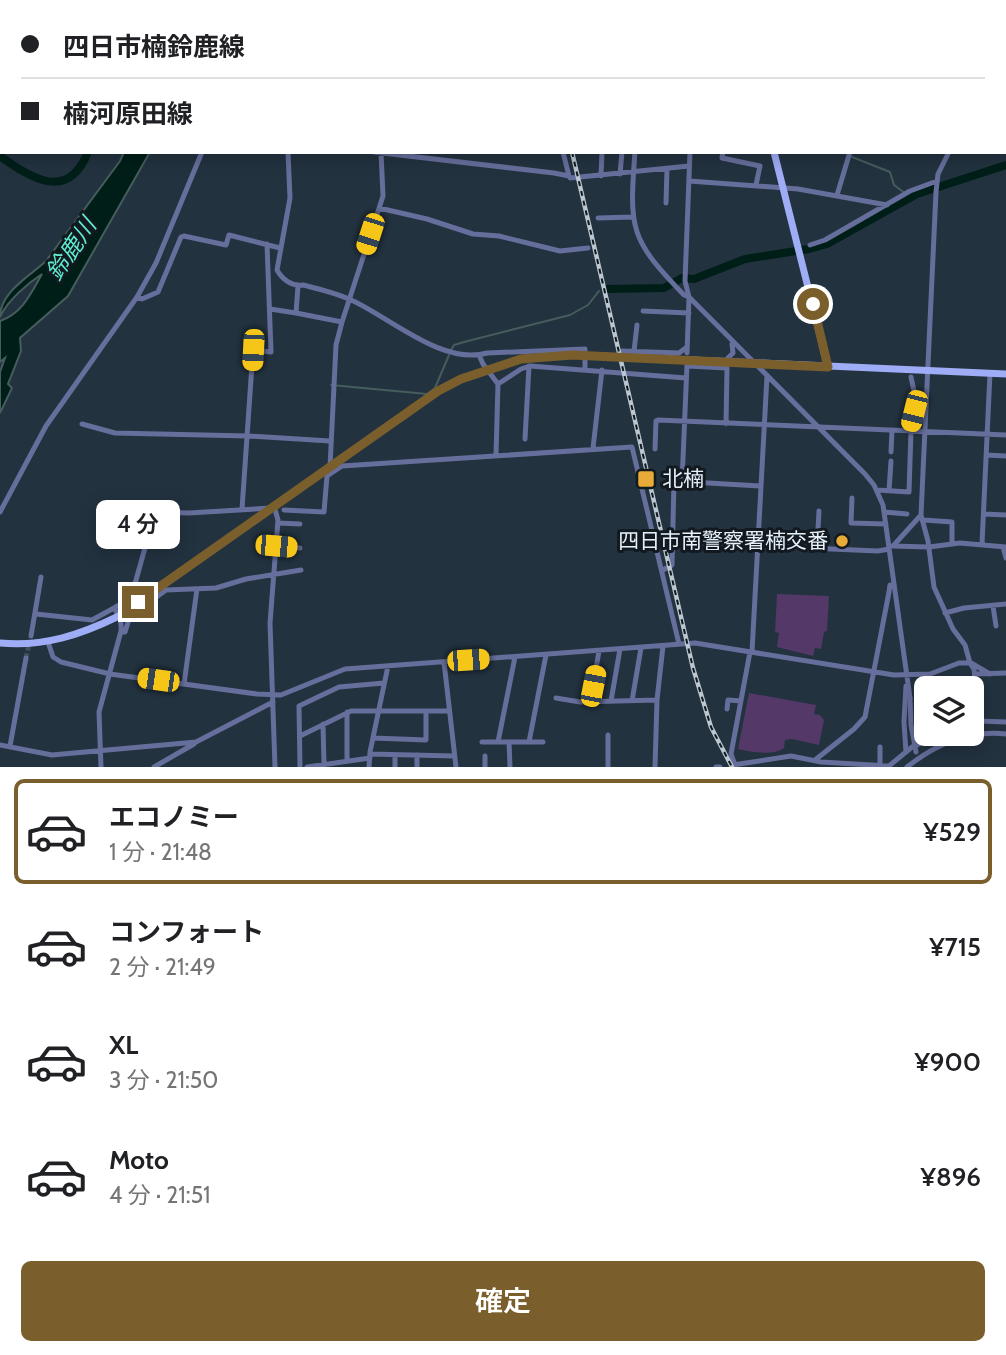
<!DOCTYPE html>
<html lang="ja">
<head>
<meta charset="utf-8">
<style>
  body { margin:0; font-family:Cabin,"Noto Sans JP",sans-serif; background:#f6f6f6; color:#202124; height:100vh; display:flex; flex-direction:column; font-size:26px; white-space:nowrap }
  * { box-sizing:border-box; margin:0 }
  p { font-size:23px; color:#757577 }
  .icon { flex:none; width:38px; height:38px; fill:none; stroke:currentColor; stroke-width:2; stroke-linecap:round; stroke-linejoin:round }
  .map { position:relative; height:767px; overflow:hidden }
  .details { display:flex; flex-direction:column; background:#fff; flex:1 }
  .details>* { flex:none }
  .guide { position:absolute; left:0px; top:0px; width:1006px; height:154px; box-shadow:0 4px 18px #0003; display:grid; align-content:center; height:154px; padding:0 21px; background:#fff }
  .tools { position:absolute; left:914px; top:676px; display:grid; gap:14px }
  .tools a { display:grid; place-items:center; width:70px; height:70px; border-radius:10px; background:#fff; box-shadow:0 4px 18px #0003; font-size:35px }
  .end { position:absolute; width:32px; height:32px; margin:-16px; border:9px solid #7a5f2d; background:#fff; box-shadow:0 0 0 4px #fff }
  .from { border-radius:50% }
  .bubble { position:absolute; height:49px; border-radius:10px; background:#fff; box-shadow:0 4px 18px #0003; font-size:23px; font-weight:600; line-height:49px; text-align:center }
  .car { position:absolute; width:21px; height:42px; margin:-21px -10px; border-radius:9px; box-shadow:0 0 5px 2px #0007; background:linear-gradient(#f5c518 24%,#345 0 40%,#f5c518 0 76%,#345 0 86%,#f5c518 0) }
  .guide b { display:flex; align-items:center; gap:24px; height:66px; font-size:26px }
  .guide b+b { border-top:2px solid #e0e0e0 }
  .guide i { width:18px; height:18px; background:#202124 }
  ul { padding:12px 0 0; list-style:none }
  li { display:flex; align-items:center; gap:21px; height:105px; margin:0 14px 10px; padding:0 7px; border:4px solid transparent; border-radius:10px }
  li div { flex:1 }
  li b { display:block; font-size:26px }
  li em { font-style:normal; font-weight:600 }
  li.on { border-color:#7a5f2d }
  li>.icon { width:63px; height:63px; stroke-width:1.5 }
  .primary-button { display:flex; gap:14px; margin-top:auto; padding:14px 21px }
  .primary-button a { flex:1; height:80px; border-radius:10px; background:#7a5f2d; color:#fff; font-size:28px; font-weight:600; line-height:80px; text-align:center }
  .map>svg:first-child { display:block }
  .green { fill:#533868 }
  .water { fill:#001e18; stroke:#455d5c; stroke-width:2 }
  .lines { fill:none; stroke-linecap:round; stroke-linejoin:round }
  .stream { stroke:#455d5c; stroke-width:2 }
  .river { stroke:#001e18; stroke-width:8 }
  .minor-tunnel { stroke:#3f4e5b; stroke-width:5; stroke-dasharray:5 2.5; stroke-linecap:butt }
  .minor { stroke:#666e9b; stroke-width:5 }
  .major { stroke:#9facf6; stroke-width:7 }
  .rail-casing { stroke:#bac6d0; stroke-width:4.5 }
  .rail { stroke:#12191f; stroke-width:2; stroke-dasharray:5; stroke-linecap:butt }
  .minor-bridge { stroke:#666e9b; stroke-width:5 }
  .major-bridge { stroke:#9facf6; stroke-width:7 }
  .route { stroke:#7a5f2d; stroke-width:9 }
  .poi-dot { fill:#e8ab37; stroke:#12191f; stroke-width:2.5 }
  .labels { text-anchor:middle; stroke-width:6; stroke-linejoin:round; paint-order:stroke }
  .poi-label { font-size:21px; fill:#e6f0f9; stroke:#12191f; text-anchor:start }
  .water-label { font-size:23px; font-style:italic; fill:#5eecd0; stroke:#12191f }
</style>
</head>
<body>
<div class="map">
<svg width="1006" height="767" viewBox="0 0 1006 767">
  <rect width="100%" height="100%" fill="#22323f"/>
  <path class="green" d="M777,594L829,596L827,631L824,632L821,649L815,648L813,656L777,647L779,633L775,632Z
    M749,693L816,705L814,714L820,715L824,720L819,745L792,739L785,740L784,748C773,756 751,752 738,749Z"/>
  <path class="water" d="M124,152H150L68,296L20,338L21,351L8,384L12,388L0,413V372L5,358L0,362V321C23,313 31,293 42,274C28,283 7,301 0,317C0,292 30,276 46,261L120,161Z"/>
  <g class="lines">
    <path class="stream" d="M852,157L890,172L894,185L910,197
      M451,350L454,345L464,342L570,315L588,305L599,291
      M331,385L427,394L435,388L449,355"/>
    <path class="river" d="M174,2L175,0
      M0,156C32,179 68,202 88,152
      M607,289L664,288L682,278L694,279L745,259L809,249L827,244L917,194L1006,165"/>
    <path class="minor-tunnel" d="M26,658L30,640"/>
    <path class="minor" d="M37,0L39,2
      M525,0L526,2
      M744,0V2
      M51,2L52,0
      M315,2L317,0
      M376,2L377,0
      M627,2V0
      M696,2V0
      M1004,39H1006
      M0,83L2,80
      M288,152L290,198L277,270C282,279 292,287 303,285C319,289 336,293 351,300C388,316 442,366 487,353L585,349V369
      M374,152L554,173L569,176L570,178L689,166
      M563,152L569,176
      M635,152C629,230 630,239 684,295L689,297L865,474L874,485L883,505L910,698
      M723,152L722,158L760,166L756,185
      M620,174L622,152
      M601,176L602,152
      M689,181L798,189L887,205
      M837,195L850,152
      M666,203L667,169
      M379,208L427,219L473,234L499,236L560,251L588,248
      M598,218L632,217
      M810,245L825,240L910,191L937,181
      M298,286L296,313L342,322
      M137,297L142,299L158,292L181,237L184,236L226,245L229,235L280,248
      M270,309L296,313
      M643,311L689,313
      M622,351L679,353L687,347
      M634,351L637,325
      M687,353L689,297L685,281L690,152
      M479,355L483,364L498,384L496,455
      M724,362L733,353L732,344
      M687,366L727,368L726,424
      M498,384L521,369L530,366L686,378
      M82,424L115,433L248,436L330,441
      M909,431L916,400L911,377
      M525,439L529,366
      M593,448L602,370
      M655,449L656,421L658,420L1006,435
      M891,452L892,430
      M986,455L1006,456
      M330,467L336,345L342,322L383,196L381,152
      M323,471L327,476L342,466L632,447L679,644
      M682,482L687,365
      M877,490L909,492L911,431
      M889,491L891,461
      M852,498L851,523L886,524
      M274,506L278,520L270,623L275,767
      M242,509L253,350L271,352L267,244
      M284,510L324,512L327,476
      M0,512L46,426L137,297L156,263L202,152
      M884,512L907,514
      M984,514L1006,515
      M921,515L928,541L934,587L953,629L965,645L970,663L974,669L979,721L971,723
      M924,520L952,522V543
      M278,523L300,524
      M672,542L878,551L889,549
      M982,544L990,373
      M276,546L300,548
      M892,546L929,547L960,543L1006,547
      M893,546L921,515L936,192L938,174L949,152
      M1003,547L1006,558
      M817,548L819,511
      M663,570L672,565L674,481L760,486
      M157,588L162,593L166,590L216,588L246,579L301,570
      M993,606L996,626
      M114,608L131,598L155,512L189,513L271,508
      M945,613L964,608L1006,604
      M36,614L92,620L114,608C119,616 122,621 121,631L99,712L101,767
      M121,631L125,632L130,616L162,593
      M31,636L41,577
      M48,642L53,657L61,662L110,674L257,694L281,695L345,669L695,643L894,675L930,674L959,663H970
      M752,652L767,376
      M515,657L498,742H529L546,655
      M444,662L456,767
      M971,663L990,674
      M975,674L1006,673
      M184,684L197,589
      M593,686L599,651
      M556,698L580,702L657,700
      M611,701L620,649
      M632,701L641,648
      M727,709L728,700L741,701
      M347,712V761
      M979,721L1006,722
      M323,724L324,764
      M300,736L351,711H449
      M373,738L426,740V711
      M482,742H498
      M509,742L510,767
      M529,742H543
      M0,745L52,755L196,742L273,702
      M917,745L941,733
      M10,746L26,658
      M906,752L904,722L906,686
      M370,754L454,756
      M395,755V767
      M417,755V767
      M485,756V767
      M815,760L854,729L865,717L889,592L890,585H894
      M880,764V747
      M733,765L791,756L821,762L889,766L912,747
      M735,765L731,754L750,652
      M154,767L194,744
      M300,767L299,706L339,687L384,683
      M307,767L370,758
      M369,767L370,752L388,666
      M608,767V735
      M655,767L657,700L663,646
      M716,767H720
      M907,767C936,744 969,730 1006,734"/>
    <path class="major" d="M737,0V2
      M774,152L828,367
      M671,359L1006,374
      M0,643C44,647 80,635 119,616L438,391L461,379L521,359L572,355"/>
    <g class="rail-casing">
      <path id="rail" d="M539,0L540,2
        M572,152L693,668L711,727L732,767"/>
    </g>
    <use href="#rail" class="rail"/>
    <path class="minor-bridge" d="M910,698L911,725L916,752"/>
    <path class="major-bridge" d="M572,355L671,359"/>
  </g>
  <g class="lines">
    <path class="route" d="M138,602L438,391L461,379L521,359L572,355L828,367L813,304"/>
  </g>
  <g class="poi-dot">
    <rect x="637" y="470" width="18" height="18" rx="3.5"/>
    <circle cx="842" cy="541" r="7"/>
  </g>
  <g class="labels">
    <g class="poi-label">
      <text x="662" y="486">北楠</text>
      <text x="828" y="548" text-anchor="end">四日市南警察署楠交番</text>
    </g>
    <g class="water-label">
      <text transform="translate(71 249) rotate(-56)" y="8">鈴鹿川</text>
    </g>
  </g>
</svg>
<div class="tools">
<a><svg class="icon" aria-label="layers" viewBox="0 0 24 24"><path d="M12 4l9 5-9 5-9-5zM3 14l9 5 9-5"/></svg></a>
</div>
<i class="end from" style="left:813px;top:304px"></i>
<i class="end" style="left:138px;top:602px"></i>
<div class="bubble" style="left:96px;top:500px;width:84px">4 分</div>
<i class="car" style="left:370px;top:234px;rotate:198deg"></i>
<i class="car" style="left:253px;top:350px;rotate:183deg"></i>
<i class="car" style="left:914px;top:411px;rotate:194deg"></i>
<i class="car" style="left:276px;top:546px;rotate:95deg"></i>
<i class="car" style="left:468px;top:660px;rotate:86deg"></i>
<i class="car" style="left:158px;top:680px;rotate:278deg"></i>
<i class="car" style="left:593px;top:686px;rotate:11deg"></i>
<div class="guide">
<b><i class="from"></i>四日市楠鈴鹿線</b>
<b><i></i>楠河原田線</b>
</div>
</div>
<section class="details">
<ul>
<li class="on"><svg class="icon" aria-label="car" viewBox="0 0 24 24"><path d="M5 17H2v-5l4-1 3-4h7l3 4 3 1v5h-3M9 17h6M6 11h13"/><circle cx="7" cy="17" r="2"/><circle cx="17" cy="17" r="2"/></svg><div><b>エコノミー</b><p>1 分 · 21:48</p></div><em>¥529</em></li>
<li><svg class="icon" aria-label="car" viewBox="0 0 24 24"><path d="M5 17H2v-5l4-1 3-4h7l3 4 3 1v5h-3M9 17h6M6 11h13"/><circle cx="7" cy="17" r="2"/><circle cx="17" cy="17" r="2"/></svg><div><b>コンフォート</b><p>2 分 · 21:49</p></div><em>¥715</em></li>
<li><svg class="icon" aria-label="car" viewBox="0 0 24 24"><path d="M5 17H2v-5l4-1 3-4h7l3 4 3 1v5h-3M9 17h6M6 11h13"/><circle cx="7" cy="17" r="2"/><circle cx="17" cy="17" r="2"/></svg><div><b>XL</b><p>3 分 · 21:50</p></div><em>¥900</em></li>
<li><svg class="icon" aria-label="car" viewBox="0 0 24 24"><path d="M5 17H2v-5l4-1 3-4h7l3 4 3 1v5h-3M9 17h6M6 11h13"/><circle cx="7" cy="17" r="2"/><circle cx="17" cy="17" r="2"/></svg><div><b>Moto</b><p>4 分 · 21:51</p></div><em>¥896</em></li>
</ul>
<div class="primary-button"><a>確定</a></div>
</section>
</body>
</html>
